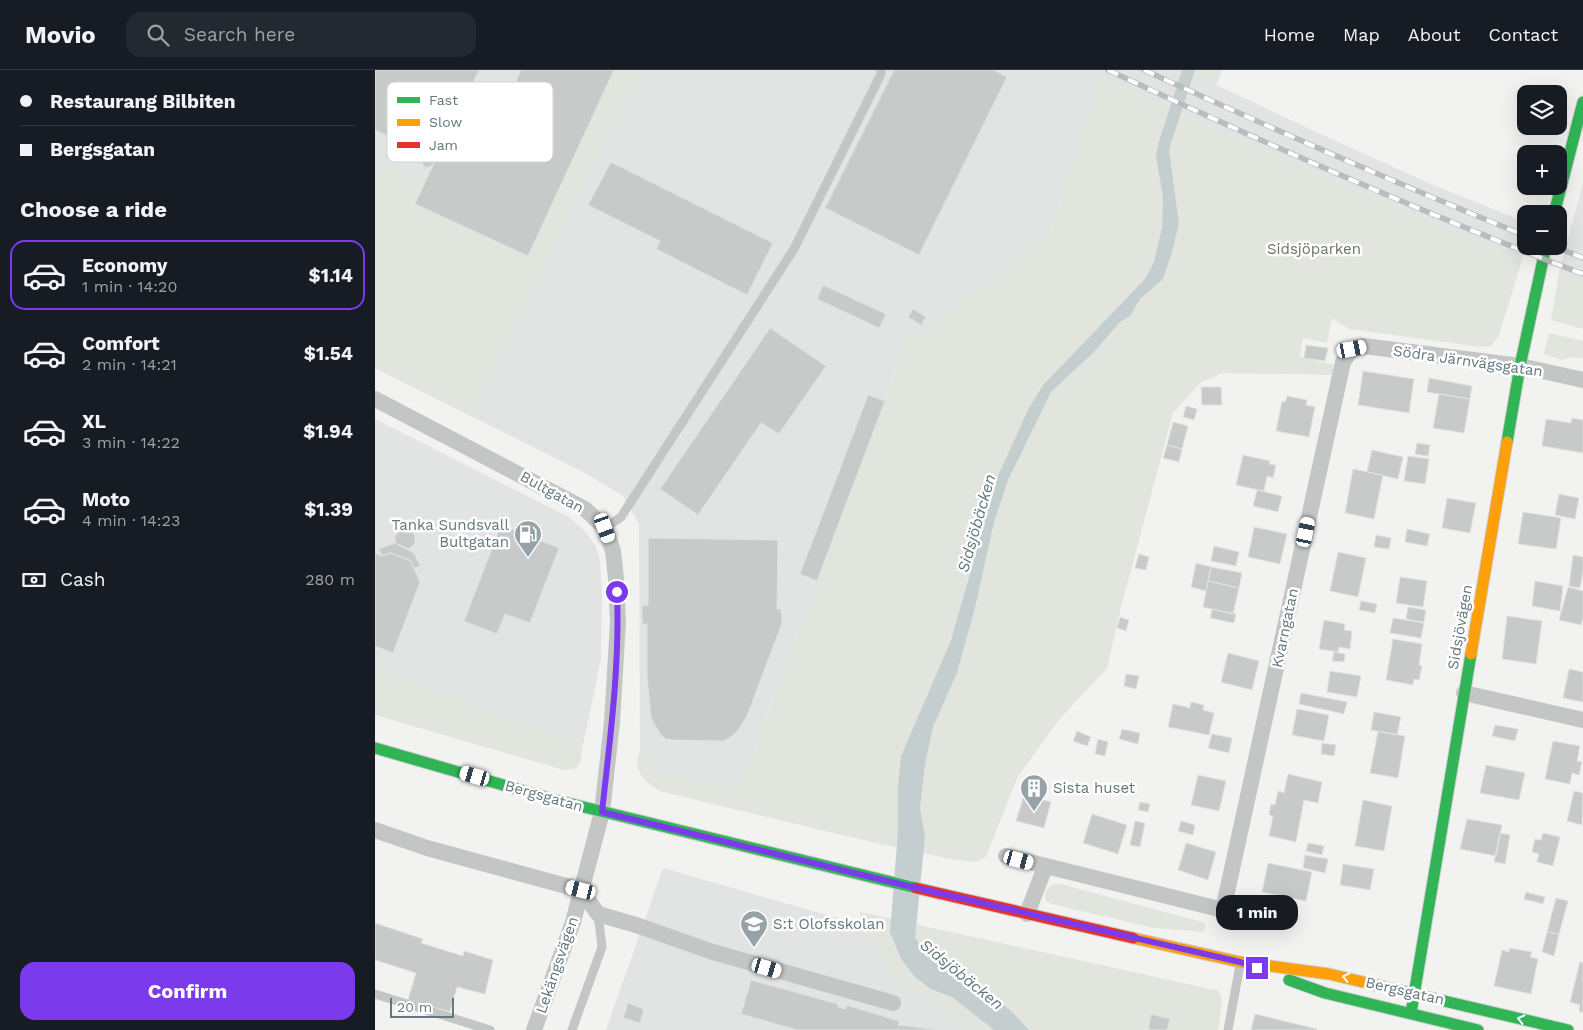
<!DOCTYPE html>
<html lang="en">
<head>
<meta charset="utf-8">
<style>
  body { margin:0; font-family:"Work Sans",sans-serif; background:#242831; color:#f1f3f6; height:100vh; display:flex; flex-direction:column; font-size:19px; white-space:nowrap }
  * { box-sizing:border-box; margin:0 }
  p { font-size:16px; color:#9ea1a6 }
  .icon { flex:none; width:28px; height:28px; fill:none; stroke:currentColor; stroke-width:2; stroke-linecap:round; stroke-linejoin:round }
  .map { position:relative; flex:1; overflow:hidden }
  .details { display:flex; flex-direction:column; background:#171b24; width:375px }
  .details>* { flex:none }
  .top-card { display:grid; align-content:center; height:110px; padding:0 20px; background:#171b24 }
  .controls { position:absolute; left:1142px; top:15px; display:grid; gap:10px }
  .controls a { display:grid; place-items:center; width:50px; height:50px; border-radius:10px; background:#171b24; box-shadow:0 5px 20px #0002; font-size:25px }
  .scale { position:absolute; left:15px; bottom:12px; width:64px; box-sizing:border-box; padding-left:5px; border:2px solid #64777e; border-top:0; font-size:14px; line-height:18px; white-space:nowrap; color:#64777e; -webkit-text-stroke:4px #fff; paint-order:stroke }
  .end { position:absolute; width:22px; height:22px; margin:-11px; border:6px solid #7c3aed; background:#fff; box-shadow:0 0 0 2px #fff }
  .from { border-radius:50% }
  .bubble { position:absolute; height:35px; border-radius:15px; background:#171b24; box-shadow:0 5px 20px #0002; font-size:16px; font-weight:700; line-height:35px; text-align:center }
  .car { position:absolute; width:15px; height:30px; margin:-15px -8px; border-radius:6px; box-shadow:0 0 4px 1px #0007; background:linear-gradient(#fff 24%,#345 0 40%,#fff 0 76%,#345 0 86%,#fff 0) }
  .top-card b { display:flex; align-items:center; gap:18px; height:48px; font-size:19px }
  .top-card b+b { border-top:1px solid #363941 }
  .top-card i { width:12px; height:12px; background:#f1f3f6 }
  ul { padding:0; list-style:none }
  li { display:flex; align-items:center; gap:15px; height:70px; margin:0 10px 8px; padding:0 10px; border:2px solid transparent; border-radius:15px }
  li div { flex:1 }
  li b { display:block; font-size:19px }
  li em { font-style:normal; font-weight:700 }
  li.on { border-color:#7c3aed }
  li>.icon { width:45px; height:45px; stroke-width:1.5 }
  h2 { padding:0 20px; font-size:22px; line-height:60px }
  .pay { display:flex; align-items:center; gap:12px; height:55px; padding:0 20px; font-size:19px }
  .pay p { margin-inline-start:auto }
  .cta { display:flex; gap:10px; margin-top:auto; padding:10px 20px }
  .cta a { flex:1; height:58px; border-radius:15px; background:#7c3aed; color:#fff; font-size:20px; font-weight:700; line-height:58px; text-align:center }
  header { display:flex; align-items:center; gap:30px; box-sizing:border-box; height:70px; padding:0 25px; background:#171b24; border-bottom:1px solid #363941 }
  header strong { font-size:24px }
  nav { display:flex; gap:28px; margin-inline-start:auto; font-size:18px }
  .search { width:350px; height:45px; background:#242831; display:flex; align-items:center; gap:12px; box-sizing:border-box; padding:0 18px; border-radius:15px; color:#9ea1a6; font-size:19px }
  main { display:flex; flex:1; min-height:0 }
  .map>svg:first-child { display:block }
  .built { fill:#e2e3e3 }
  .green { fill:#e2e4de; fill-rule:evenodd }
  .water { fill:#c4cecf }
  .building { fill:#c8caca; stroke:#e1e1e0 }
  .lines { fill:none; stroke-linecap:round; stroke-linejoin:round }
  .fast-casing { stroke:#cdcfce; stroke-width:13 }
  .slow-casing { stroke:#cdcfce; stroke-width:13 }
  .jam-casing { stroke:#cdcfce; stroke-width:13 }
  .lane { stroke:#c4c6c6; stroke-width:9 }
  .street { stroke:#c4c6c6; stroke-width:16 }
  .fast { stroke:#30b455; stroke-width:11 }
  .slow { stroke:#ff9f0a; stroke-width:11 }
  .jam { stroke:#e5322d; stroke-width:11 }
  .rail-casing { stroke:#bbbcbd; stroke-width:5.5 }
  .rail { stroke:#fff; stroke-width:4; stroke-dasharray:11; stroke-linecap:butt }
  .oneway { stroke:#fff }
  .route { stroke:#7c3aed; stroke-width:6 }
  .labels { text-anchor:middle; stroke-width:5; stroke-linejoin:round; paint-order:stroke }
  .park-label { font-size:15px; fill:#6a7663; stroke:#fff }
  .street-label { font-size:15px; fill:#64777e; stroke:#fff }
  .poi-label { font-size:15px; fill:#64777e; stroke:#fff; text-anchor:start }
  .water-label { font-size:16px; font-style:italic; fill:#60797c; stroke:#fff }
  .key { fill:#fff; stroke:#d0d6d8; stroke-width:1 }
  .key-label { font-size:14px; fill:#64777e }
</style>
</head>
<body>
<header>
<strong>Movio</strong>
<div class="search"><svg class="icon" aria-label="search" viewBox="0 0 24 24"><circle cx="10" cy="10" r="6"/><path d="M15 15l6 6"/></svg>Search here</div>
<nav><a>Home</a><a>Map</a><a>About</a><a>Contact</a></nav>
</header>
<main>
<section class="details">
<div class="top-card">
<b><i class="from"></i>Restaurang Bilbiten</b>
<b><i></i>Bergsgatan</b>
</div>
<h2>Choose a ride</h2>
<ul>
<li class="on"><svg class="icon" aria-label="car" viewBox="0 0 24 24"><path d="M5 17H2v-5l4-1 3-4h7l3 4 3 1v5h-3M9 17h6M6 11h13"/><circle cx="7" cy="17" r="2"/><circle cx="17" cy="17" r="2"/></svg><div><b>Economy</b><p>1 min · 14:20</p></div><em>$1.14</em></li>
<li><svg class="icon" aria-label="car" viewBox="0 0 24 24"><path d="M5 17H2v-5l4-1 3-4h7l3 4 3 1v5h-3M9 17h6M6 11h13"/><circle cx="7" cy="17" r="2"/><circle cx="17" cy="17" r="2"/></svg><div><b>Comfort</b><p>2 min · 14:21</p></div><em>$1.54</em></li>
<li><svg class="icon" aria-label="car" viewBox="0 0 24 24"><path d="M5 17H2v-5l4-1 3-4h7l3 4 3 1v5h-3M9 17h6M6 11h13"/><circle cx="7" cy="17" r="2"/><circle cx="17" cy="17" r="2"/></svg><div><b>XL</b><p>3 min · 14:22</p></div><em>$1.94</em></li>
<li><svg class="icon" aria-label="car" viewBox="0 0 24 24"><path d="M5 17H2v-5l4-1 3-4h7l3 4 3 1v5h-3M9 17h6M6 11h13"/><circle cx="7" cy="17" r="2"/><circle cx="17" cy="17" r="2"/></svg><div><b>Moto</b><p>4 min · 14:23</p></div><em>$1.39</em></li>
</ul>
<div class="pay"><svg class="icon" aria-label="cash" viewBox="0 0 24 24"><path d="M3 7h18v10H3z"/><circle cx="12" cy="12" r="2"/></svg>Cash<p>280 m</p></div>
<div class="cta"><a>Confirm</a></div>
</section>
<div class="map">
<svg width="1208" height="960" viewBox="0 0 1208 960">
  <rect width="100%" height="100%" fill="#f2f2f0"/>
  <path class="built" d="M0,0H810L941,62L1058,115L1151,152V176L1147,190L977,118L754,21L726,7L675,162L546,264L536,257L431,546L422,561L368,712L358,718L282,704L275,683L265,681L264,454L248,426L208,402L0,298Z
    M1208,112V212L1184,203Z
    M0,349L194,447L209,460L221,476L225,491L227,529L226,589L208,674L9,603L13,592L0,586Z
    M288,798L486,855L512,901L577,945L589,960H231Z"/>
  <path class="green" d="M239,0H265L97,346L0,298V93L43,111L50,98L58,95L153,186Z
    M810,0H847L841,15Z
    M726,7L754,21L977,118L1147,190L1124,265L1116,276L1106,277L974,259L957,248L952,273L928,268L925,287L959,295L957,305L847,303L825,313L798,343L746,537L732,598L683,651L642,708L611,787L599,792L576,789L496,772L288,722C277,717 263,707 262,693C262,690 264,685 265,681L275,683L282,704L358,718L368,712L422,561L431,546L536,257L546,264L675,162ZM794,79L804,154L797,182L788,208L765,229L756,245L745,252L719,282L676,322L660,353L633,410L619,453L600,538L582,603L558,657L550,695L545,738L524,761L523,716L526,686L576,570L609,452L668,315L770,209L779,192L787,157L788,127L781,87Z
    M1184,203L1208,212V259L1176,250Z
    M1174,263L1208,271V289L1198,287L1187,290L1169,284Z
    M0,586L13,592L10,603L208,674L205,693L200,699L189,700L0,645Z
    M678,814H685L831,853L829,862L779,858L677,834L671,831C669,822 671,819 678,814Z
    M485,842L844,921L847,931L843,960H589L577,945L512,901L486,855Z"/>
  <path class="water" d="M807,0H820L794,79L804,154L797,182L788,209L765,229L756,245L745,252L719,282L676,322L633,410L619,453L600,538L582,603L558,657L550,695L545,738L550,767L540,868L556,889L579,904L604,916L636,941L654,960H619L577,927L556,919L540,907L526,889L515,862L523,761V716L526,686L576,570L622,408L653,340L668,315L770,209L779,192L787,157L788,127L781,87L783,75Z"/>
  <path class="building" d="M0,0H104L61,89L0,60Z
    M146,0H239L153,186L40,134L75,59L111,76Z
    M519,0H619L632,7L544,185L450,138Z
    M50,84L61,89L58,95L50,98L44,87Z
    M236,92L398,173L372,225L281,179L285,171L213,135Z
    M448,215L511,244L504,258L442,229Z
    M538,239L551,247L546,255L533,247Z
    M395,258L451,296L404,364L386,353L323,445L285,419Z
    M931,275L953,278L950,291L929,288Z
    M988,301L1039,309L1034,343L983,335Z
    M1054,308L1097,316L1095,329L1052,322Z
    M826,317H846L847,335H827Z
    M1064,324L1095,329L1089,363L1058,358Z
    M493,325L510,331L442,511L425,504Z
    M912,326L932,330L931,335L940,337L934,367L901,361L907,331L910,332Z
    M811,336L822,339L819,350L808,347Z
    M1197,348L1208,350V383L1167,376L1171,349L1196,353Z
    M798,352L813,356L807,379L792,375Z
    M1042,373L1055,375L1053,386L1040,384Z
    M792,375L807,379L804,392L788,388Z
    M997,380L1028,387L1023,409L992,402Z
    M868,385L895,391L894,394L901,395L898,408L892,406L889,421L861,415Z
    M1033,386L1054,389L1050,414L1029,411Z
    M978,399L1008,405L999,449L970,443Z
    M882,420L907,426L903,442L878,436Z
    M1184,424L1204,428L1200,449L1180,445Z
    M1072,428L1101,433L1095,463L1067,458Z
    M1148,442L1186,448L1181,479L1143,474Z
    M126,455L184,478L155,553L130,544L122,564L89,551Z
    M879,457L912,464L905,494L873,487Z
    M26,459H35L40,466V473L34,479L20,473V466Z
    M1032,459L1055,464L1052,476L1030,472Z
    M1001,465L1016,468L1014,479L999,477Z
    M273,468L403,470L402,539H406L407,553L372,646L363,660L357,666L349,671L298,670L291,669L286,665L276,648L272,606V554H267V536L273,535Z
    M20,473L39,483L45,496L39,498L36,491L16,483L7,486L4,479Z
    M839,476L864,482L861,496L836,491Z
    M963,482L991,488L983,527L955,521Z
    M0,483L7,486L16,483L36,491L45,512L18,583L0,576Z
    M764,484L774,487L771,500L760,498Z
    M1198,485L1208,487V503L1205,518L1194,516Z
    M821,493L836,497L831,521L816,517Z
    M836,497L867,503L864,518L833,511Z
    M1025,507L1052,511L1048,537L1021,533Z
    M833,511L864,518L858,544L828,537Z
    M1160,511L1188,516L1185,541L1157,536Z
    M1193,517L1208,521V548L1206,555L1184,550Z
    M986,531L1002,534L1000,543L984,540Z
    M1033,537L1051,540L1049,552L1031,549Z
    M837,539L861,544L859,553L835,548Z
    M1132,546L1167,551L1161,594L1127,589Z
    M745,547L754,550L751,561L742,558Z
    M1018,548L1049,553L1046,568L1015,563Z
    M949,550L970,554L969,560L977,561L975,579L964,577L963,582L944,579Z
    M1018,569L1047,574L1044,595L1047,596L1044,610L1039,609L1038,615L1011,610Z
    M959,582L970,584L969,592L957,591Z
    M853,583L884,591L877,620L846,612Z
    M1194,599L1208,602V632L1188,628Z
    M955,601L986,606L982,627L952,622Z
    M751,604L764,606L761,619L749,616Z
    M926,623L972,632L969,644L924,634Z
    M816,632L829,635L828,640L839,643L834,665L793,657L798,634L815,638Z
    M922,639L954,645L949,671L917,665Z
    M999,642L1026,647L1022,665L996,660Z
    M1120,655L1143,659L1140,671L1117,666Z
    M747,659L765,663L763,674L744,669Z
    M702,661L716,667L712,676L698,671Z
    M1003,661L1030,666L1023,708L995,703Z
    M837,664L857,668L854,683L833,678Z
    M723,669L733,672L730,686L720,684Z
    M1178,671L1205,676L1202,691L1207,692L1204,705L1197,703L1195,714L1170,709Z
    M947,673L961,675L959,686L946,684Z
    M1111,695L1150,703L1144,730L1105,723Z
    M913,704L947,712L943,733L929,730L921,772L894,766L898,746L894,745L896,734L900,735L903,721L909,723Z
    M823,705L851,711L844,741L816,735Z
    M1199,721L1208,723L1207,755L1192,751Z
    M649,725L676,732L669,758L641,751Z
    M988,730L1017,736L1009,781L980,776Z
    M765,732L775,734L773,742L763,740Z
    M717,744L752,755L743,784L708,773Z
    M1092,749L1127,755L1121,786L1085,779Z
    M760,751L770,753L765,777L755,775Z
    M806,751L820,755L818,765L803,761Z
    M1125,763L1135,765L1130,794L1119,792Z
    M1168,763L1185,767L1178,796L1162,792L1164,784L1157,782L1160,769L1166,770Z
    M811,773L841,782L833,810L803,800Z
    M933,773L949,776L947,785L931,781Z
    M930,785L953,789L950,803L928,798Z
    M893,793L937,802L931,831L887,822Z
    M968,794L999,799L995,820L965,815Z
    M1151,822L1170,827L1168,834L1149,829Z
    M1181,828L1193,831L1184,864L1172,862Z
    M0,853L48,869L46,873L88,886L89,881L118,890L110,924L82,917L75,942L33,930L41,903L0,890Z
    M1172,862L1184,864L1179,886L1167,882Z
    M1135,878L1157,882L1155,887L1163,889L1156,924L1119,916L1127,880L1134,882Z
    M1205,892L1208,893V943L1205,942L1204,939L1205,935L1195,932Z
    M376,910L463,934V937L471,939V935L524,951L523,955L565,960H422L366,944Z
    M253,933L269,939L265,953L248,948Z
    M776,944L795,949L792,960H773Z
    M880,944L942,959V960H876Z"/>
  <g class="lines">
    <g class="fast-casing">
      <path id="fast" d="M1179,144L1208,32
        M1132,372L1145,296L1171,176
        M0,678L180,730L541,818
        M914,910L950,923L1103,960
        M1005,916L1193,960
        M1036,943L1096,584"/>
    </g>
    <g class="slow-casing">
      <path id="slow" d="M1096,584L1132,372
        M758,868L865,892L954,904L1005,916"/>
    </g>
    <g class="jam-casing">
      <path id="jam" d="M541,818L758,868"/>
    </g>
    <path class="lane" d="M230,458L246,447L419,179L506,4V0
      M0,924L115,960
      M197,960L227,877L223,844
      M853,960L865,895"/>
    <path class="street" d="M0,329L210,439L230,458L238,481L241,508L243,552L237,652L227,742L198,852L159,960
      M1089,623L1208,650
      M0,760L52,778L206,820L223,844L261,855L338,882L518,933
      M631,786L848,840L968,292L977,279L989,276L1145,296L1208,310
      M652,844L670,797"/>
    <use href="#fast" class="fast"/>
    <use href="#slow" class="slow"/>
    <use href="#jam" class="jam"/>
    <g class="rail-casing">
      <path id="rail" d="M733,0C889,73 1047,143 1208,204
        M769,0C896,58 1022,114 1151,166
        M1178,176L1208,188"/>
    </g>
    <use href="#rail" class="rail"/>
  </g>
  <defs><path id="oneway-chevron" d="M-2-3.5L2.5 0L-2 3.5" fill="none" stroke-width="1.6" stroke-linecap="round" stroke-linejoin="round" transform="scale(1.25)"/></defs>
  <g class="oneway">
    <use href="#oneway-chevron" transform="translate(971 907) rotate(-167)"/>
    <use href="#oneway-chevron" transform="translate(1146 949) rotate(-166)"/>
  </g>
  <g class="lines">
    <path class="route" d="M242,522C245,595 235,669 227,742L533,816L865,892L882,898"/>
  </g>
  <defs>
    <g id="fuel-pin" transform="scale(1.4375)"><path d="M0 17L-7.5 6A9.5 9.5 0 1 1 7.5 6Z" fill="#96a2a6" stroke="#fff"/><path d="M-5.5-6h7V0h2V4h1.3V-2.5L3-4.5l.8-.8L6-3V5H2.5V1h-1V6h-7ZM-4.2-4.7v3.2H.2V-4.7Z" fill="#fff"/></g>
    <g id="building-pin" transform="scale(1.4375)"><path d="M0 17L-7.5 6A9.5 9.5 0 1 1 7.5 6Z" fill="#96a2a6" stroke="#fff"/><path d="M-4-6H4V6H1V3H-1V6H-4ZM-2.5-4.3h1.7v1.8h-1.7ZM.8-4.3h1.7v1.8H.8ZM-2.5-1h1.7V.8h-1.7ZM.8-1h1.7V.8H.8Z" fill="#fff"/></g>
    <g id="school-pin" transform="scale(1.4375)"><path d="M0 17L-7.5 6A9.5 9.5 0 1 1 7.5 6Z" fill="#96a2a6" stroke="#fff"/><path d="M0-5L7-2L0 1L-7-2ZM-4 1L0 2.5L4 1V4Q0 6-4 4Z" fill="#fff"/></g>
  </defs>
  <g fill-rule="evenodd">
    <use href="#fuel-pin" x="153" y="464"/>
    <use href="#building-pin" x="659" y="718"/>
    <use href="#school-pin" x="379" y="854"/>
  </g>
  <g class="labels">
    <g class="park-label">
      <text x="939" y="184">Sidsjöparken</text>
    </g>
    <g class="street-label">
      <text transform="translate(1093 291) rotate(8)" y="5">Södra Järnvägsgatan</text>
      <text transform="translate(177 422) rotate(29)" y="5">Bultgatan</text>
      <text transform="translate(1085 557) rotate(-80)" y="5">Sidsjövägen</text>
      <text transform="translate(910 558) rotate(-78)" y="5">Kvarngatan</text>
      <text transform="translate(169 726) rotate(16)" y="5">Bergsgatan</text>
      <text transform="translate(182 895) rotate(-71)" y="5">Lekängsvägen</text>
      <text transform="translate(1030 921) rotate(13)" y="5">Bergsgatan</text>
    </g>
    <g class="poi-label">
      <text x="134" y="460" text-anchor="end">Tanka Sundsvall<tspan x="134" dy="17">Bultgatan</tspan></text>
      <text x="678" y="723">Sista huset</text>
      <text x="398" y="859">S:t Olofsskolan</text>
    </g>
    <g class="water-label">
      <text transform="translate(601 453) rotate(-74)" y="6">Sidsjöbäcken</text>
      <text transform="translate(587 904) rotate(39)" y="6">Sidsjöbäcken</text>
    </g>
  </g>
  <rect x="12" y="12" width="166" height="80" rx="8" class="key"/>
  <rect x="22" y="27" width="23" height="6" fill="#30b455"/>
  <rect x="22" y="49" width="23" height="7" fill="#ff9f0a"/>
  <rect x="22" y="72" width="23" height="6" fill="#e5322d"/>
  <g class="key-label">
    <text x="54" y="35">Fast</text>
    <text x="54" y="57">Slow</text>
    <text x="54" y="80">Jam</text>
  </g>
</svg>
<div class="controls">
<a><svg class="icon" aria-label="layers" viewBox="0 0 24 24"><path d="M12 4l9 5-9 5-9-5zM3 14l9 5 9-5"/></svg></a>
<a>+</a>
<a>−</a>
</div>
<div class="scale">20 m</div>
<i class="end from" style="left:242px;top:522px"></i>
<i class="end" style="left:882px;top:898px"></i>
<div class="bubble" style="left:841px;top:825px;width:82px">1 min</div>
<i class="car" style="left:977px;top:279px;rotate:79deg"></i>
<i class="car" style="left:230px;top:458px;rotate:160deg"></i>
<i class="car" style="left:931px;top:462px;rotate:12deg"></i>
<i class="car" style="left:100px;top:706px;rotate:286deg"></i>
<i class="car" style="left:644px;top:790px;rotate:105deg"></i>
<i class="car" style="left:206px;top:820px;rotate:284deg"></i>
<i class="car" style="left:392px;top:898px;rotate:106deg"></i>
</div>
</main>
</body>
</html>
